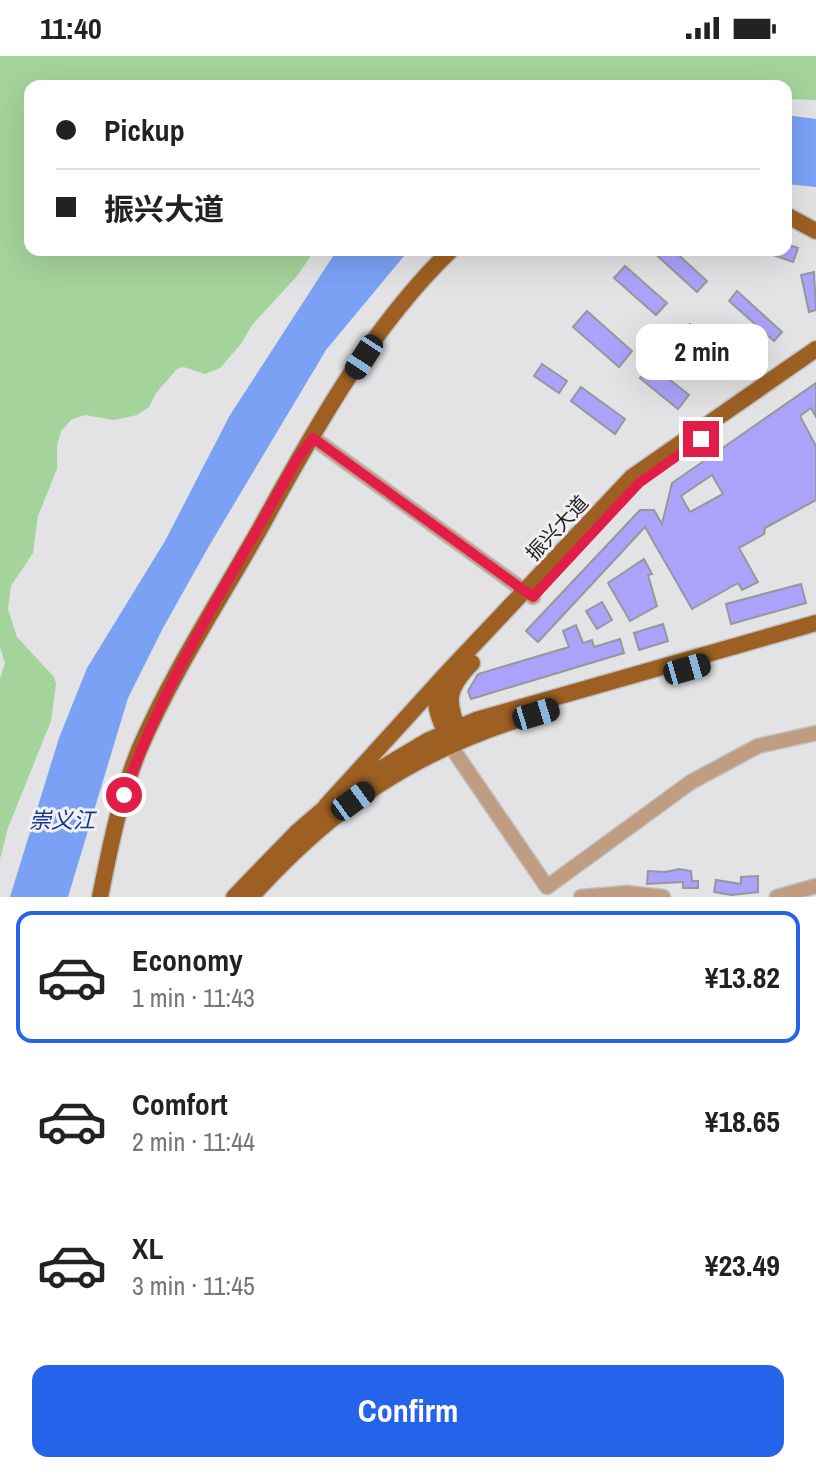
<!DOCTYPE html>
<html lang="en">
<head>
<meta charset="utf-8">
<style>
  body { margin:0; font-family:"Archivo Narrow","Noto Sans SC",sans-serif; background:#f6f6f6; color:#222; height:100vh; display:flex; flex-direction:column; font-size:30px; white-space:nowrap }
  * { box-sizing:border-box; margin:0 }
  p { font-size:26px; color:#767676 }
  .icon { flex:none; width:44px; height:44px; fill:none; stroke:currentColor; stroke-width:2; stroke-linecap:round; stroke-linejoin:round }
  .map { position:relative; height:841px; overflow:hidden }
  .side { display:flex; flex-direction:column; background:#fff; flex:1 }
  .side>* { flex:none }
  .top-card { position:absolute; left:24px; top:24px; width:768px; height:176px; border-radius:16px; box-shadow:0 8px 32px #0002; display:grid; align-content:center; height:176px; padding:0 32px; background:#fff }
  .end { position:absolute; width:36px; height:36px; margin:-18px; border:10px solid #e11d48; background:#fff; box-shadow:0 0 0 4px #fff }
  .from { border-radius:50% }
  .bubble { position:absolute; height:56px; border-radius:16px; background:#fff; box-shadow:0 8px 32px #0002; font-size:26px; font-weight:800; line-height:56px; text-align:center }
  .car { position:absolute; width:24px; height:48px; margin:-24px -12px; border-radius:10px; box-shadow:0 0 6px 2px #0007; background:linear-gradient(#222 24%,#8ab4d8 0 40%,#222 0 76%,#8ab4d8 0 86%,#222 0) }
  .top-card b { display:flex; align-items:center; gap:28px; height:76px; font-size:30px }
  .top-card b+b { border-top:2px solid #e0e0e0 }
  .top-card i { width:20px; height:20px; background:#222 }
  ul { padding:14px 0 0; list-style:none }
  li { display:flex; align-items:center; gap:24px; height:132px; margin:0 16px 12px; padding:0 16px; border:4px solid transparent; border-radius:16px }
  li div { flex:1 }
  li b { display:block; font-size:30px }
  li em { font-style:normal; font-weight:800 }
  li.selected { border-color:#2563eb }
  li>.icon { width:72px; height:72px; stroke-width:1.5 }
  .action { display:flex; gap:16px; margin-top:auto; padding:16px 32px }
  .action a { flex:1; height:92px; border-radius:16px; background:#2563eb; color:#fff; font-size:32px; font-weight:800; line-height:92px; text-align:center }
  .status { display:flex; justify-content:space-between; align-items:center; height:56px; padding:0 40px; background:#fff; direction:ltr }
  .status svg { height:22px; fill:currentColor }
  .map>svg:first-child { display:block }
  .green { fill:#a4d39b }
  .water { fill:#7ba1f5 }
  .building { fill:#aba2fc; stroke:#979799; stroke-width:2; fill-rule:evenodd }
  .lines { fill:none; stroke-linecap:round; stroke-linejoin:round }
  .minor-casing { stroke:#c0c0c3; stroke-width:17 }
  .major-casing { stroke:#c0c0c3; stroke-width:19 }
  .minor { stroke:#c09d80; stroke-width:14 }
  .major { stroke:#9e6022; stroke-width:16 }
  .route { stroke:#e11d48; stroke-width:10 }
  .labels { text-anchor:middle; stroke-width:6; stroke-linejoin:round; paint-order:stroke }
  .street-label { font-size:20px; fill:#222223; stroke:#f0f0f3 }
  .water-label { font-size:22px; font-style:italic; fill:#153795; stroke:#f0f0f3 }
</style>
</head>
<body>
<div class="status"><b>11:40</b><svg viewBox="0 0 49 12"><path d="M0 12V9h3v3zM5 12V6h3v6zM10 12V3h3v9zM15 12V0h3v12zM26 1h20v11H26zM47 4h2v5h-2z"/></svg></div>
<div class="map">
<svg width="816" height="841" viewBox="0 0 816 841">
  <rect width="100%" height="100%" fill="#e3e3e6"/>
  <path class="green" d="M0,0H816V44L786,43V30H678L625,24L579,29L30,30V194H315L297,220L252,269L241,288L220,312L205,318L184,311L177,313L156,337L149,351L137,359L114,364L85,359L71,364L61,375L57,390V413L38,460L33,497L11,530L8,553L17,581L54,621L56,628L51,665L8,772L0,803V622L5,607L0,591Z"/>
  <path class="water" d="M786,59L816,63V131L786,128Z
    M337,194H409L326,294L209,490L163,572L128,642L68,841H10L59,682L87,612L165,485L230,359Z"/>
  <path class="building" d="M786,188L798,192L793,206L762,195L786,194Z
    M651,194H673L707,225L697,236Z
    M625,210L667,247L656,259L614,222Z
    M814,216L816,254L809,256L801,219Z
    M737,235L782,276L774,285L729,245Z
    M587,255L632,295L619,311L573,271Z
    M690,268L736,310L726,321L680,279Z
    M542,308L567,325L559,337L534,320Z
    M651,309L689,339L678,353L640,322Z
    M816,327V361L811,352L800,360L816,390V444L765,472L764,478L739,492L758,526L742,534L738,527L692,553L645,471L538,586L526,575L640,454H654L662,468L672,427ZM712,419L723,438L690,456L681,440Z
    M581,331L625,363L615,378L571,345Z
    M644,503L652,518L648,519L657,550L630,565L608,527Z
    M801,528L806,547L731,568L726,548Z
    M602,546L612,564L597,573L586,555Z
    M663,568L668,585L639,594L634,577Z
    M576,569L583,587L592,584L594,591L620,583L624,597L471,643L468,635L478,618L569,591L563,575Z
    M679,813L691,815L692,825H698V832H683V826L647,828L648,815L665,816Z
    M758,820V836L731,839L714,836L716,824L741,828V821Z"/>
  <g class="lines">
    <g class="minor-casing">
      <path id="minor" d="M313,382L533,541
        M450,689L547,831L691,726L758,690L816,677
        M581,841L627,837L663,841
        M777,841L816,830"/>
    </g>
    <g class="major-casing">
      <path id="major" d="M786,159L816,175
        M439,628C431,649 441,666 449,685
        M462,682C447,647 444,635 472,607
        M355,728L429,684L476,664L816,567
        M326,750L447,617L632,421L816,293
        M100,841C110,791 120,741 139,694C173,615 220,544 262,469C314,374 372,270 451,194
        M234,841L297,776L334,744
        M251,841C331,752 415,694 530,660"/>
    </g>
    <use href="#minor" class="minor"/>
    <use href="#major" class="major"/>
  </g>
  <g class="lines">
    <path class="route" d="M124,739C165,620 236,515 296,405L313,382L533,541L639,427L701,383"/>
  </g>
  <g class="labels">
    <g class="street-label">
      <text transform="translate(557 472) rotate(-47)" y="7">振兴大道</text>
    </g>
    <g class="water-label">
      <text x="62" y="772">崇义江</text>
    </g>
  </g>
</svg>
<i class="end from" style="left:124px;top:739px"></i>
<i class="end" style="left:701px;top:383px"></i>
<div class="bubble" style="left:636px;top:268px;width:132px">2 min</div>
<i class="car" style="left:364px;top:301px;rotate:213deg"></i>
<i class="car" style="left:687px;top:613px;rotate:74deg"></i>
<i class="car" style="left:536px;top:658px;rotate:73deg"></i>
<i class="car" style="left:353px;top:745px;rotate:54deg"></i>
<div class="top-card">
<b><i class="from"></i>Pickup</b>
<b><i></i>振兴大道</b>
</div>
</div>
<section class="side">
<ul>
<li class="selected"><svg class="icon" aria-label="car" viewBox="0 0 24 24"><path d="M5 17H2v-5l4-1 3-4h7l3 4 3 1v5h-3M9 17h6M6 11h13"/><circle cx="7" cy="17" r="2"/><circle cx="17" cy="17" r="2"/></svg><div><b>Economy</b><p>1 min · 11:43</p></div><em>¥13.82</em></li>
<li><svg class="icon" aria-label="car" viewBox="0 0 24 24"><path d="M5 17H2v-5l4-1 3-4h7l3 4 3 1v5h-3M9 17h6M6 11h13"/><circle cx="7" cy="17" r="2"/><circle cx="17" cy="17" r="2"/></svg><div><b>Comfort</b><p>2 min · 11:44</p></div><em>¥18.65</em></li>
<li><svg class="icon" aria-label="car" viewBox="0 0 24 24"><path d="M5 17H2v-5l4-1 3-4h7l3 4 3 1v5h-3M9 17h6M6 11h13"/><circle cx="7" cy="17" r="2"/><circle cx="17" cy="17" r="2"/></svg><div><b>XL</b><p>3 min · 11:45</p></div><em>¥23.49</em></li>
</ul>
<div class="action"><a>Confirm</a></div>
</section>
</body>
</html>
